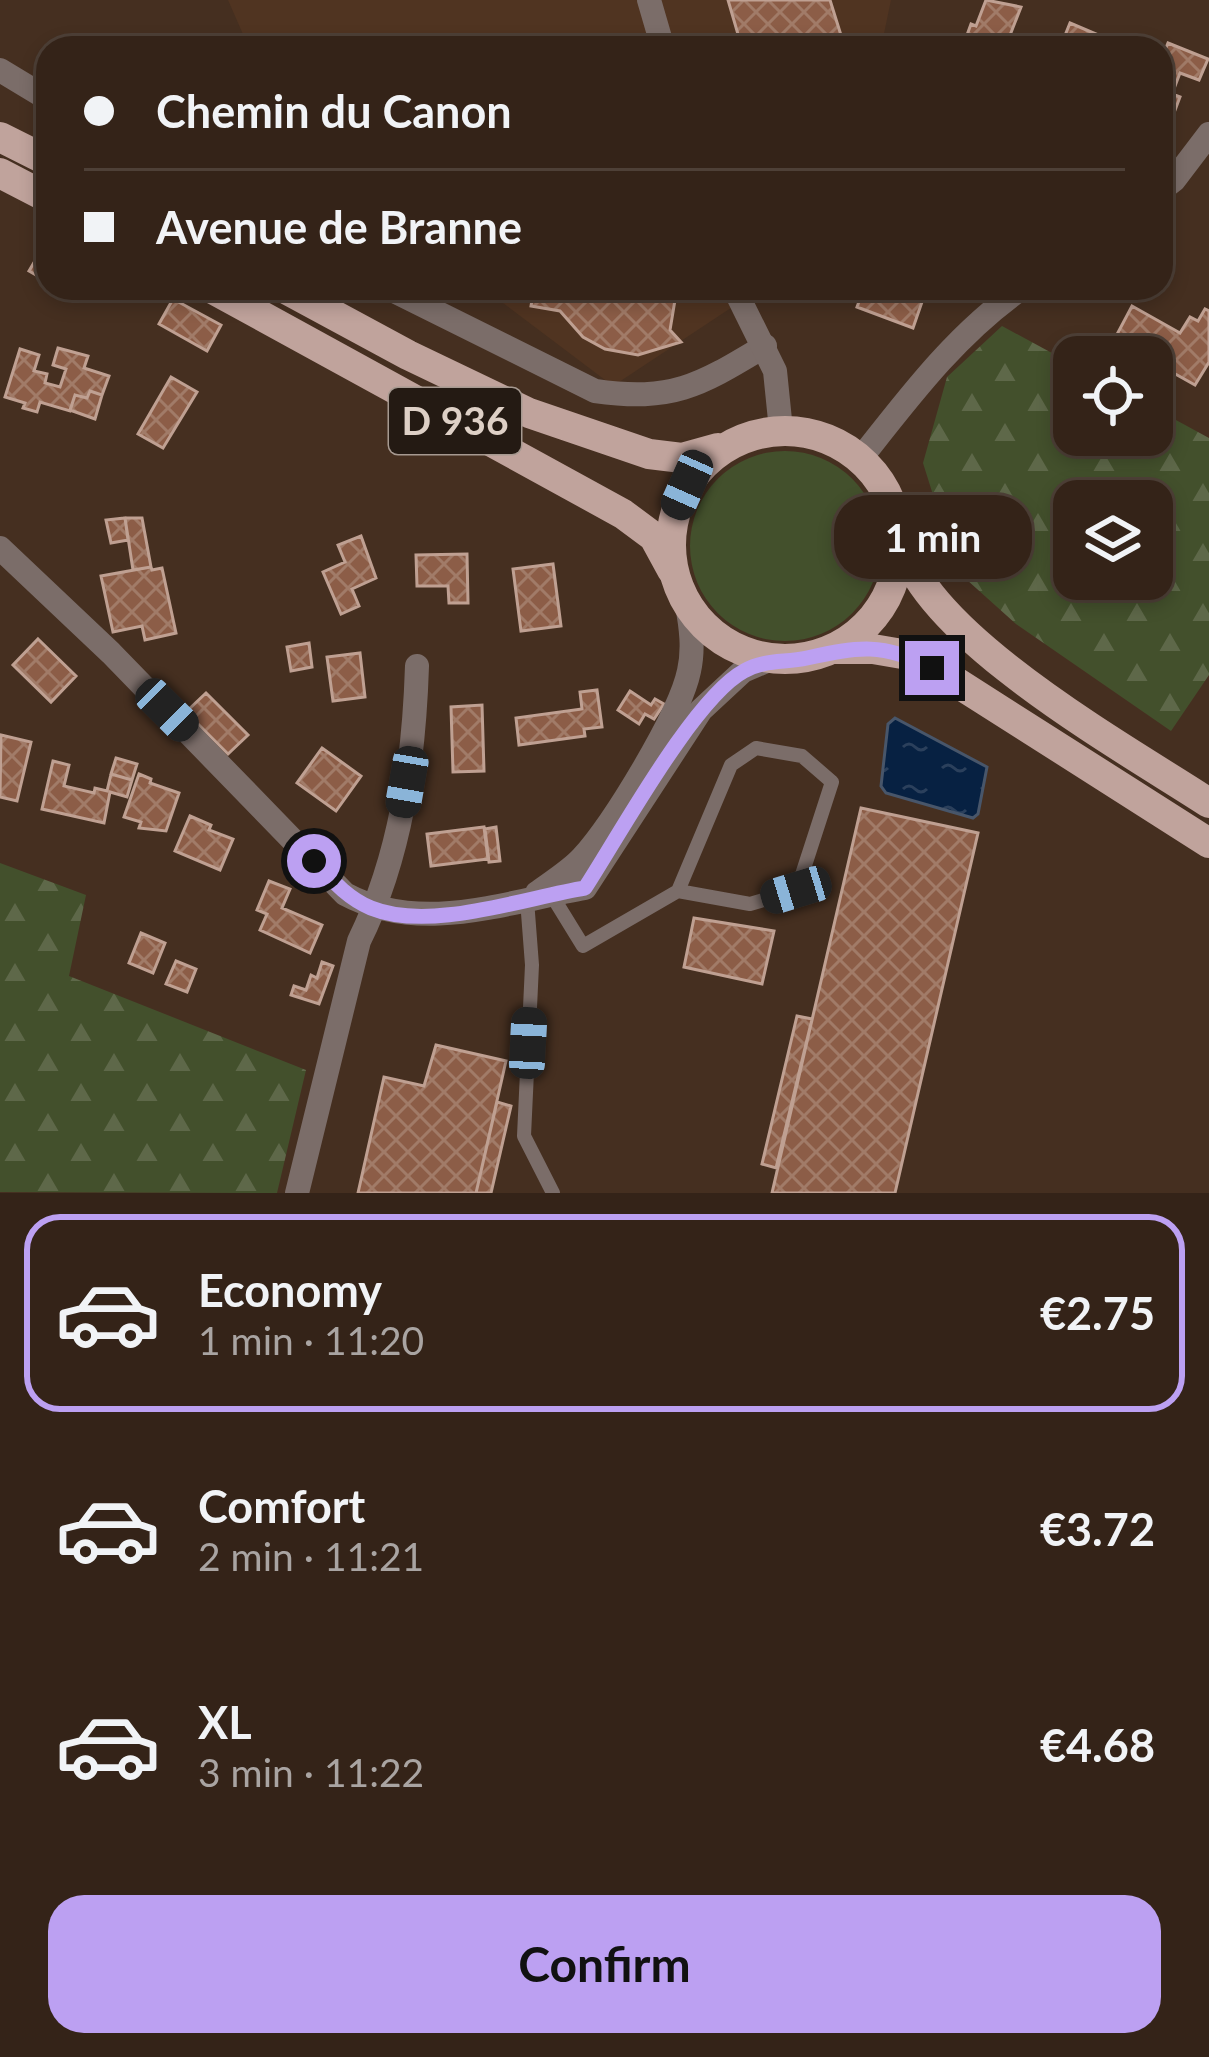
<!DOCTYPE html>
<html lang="en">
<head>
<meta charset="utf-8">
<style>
  body { margin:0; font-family:Lato,sans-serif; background:#3f2f25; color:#f1f3f6; height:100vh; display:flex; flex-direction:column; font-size:45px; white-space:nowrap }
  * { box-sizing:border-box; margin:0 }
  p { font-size:39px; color:#a9a4a2 }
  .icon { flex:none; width:66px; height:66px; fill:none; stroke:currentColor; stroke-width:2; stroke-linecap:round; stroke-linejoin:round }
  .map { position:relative; height:1193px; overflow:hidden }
  .sheet { display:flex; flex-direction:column; background:#342318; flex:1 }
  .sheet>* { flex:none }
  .banner { position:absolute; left:36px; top:36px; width:1137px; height:264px; border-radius:36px; box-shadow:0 6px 18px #0003,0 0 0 3px #4e4037; display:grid; align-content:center; height:264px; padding:0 48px; background:#342318 }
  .controls { position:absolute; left:1053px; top:336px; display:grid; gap:24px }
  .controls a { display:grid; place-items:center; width:120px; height:120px; border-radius:24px; background:#342318; box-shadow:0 6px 18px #0003,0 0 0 3px #4e4037; font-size:60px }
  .end { position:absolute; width:54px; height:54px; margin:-27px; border:15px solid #bca0f2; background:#111; box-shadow:0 0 0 6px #111 }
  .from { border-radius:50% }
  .bubble { position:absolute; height:84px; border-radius:36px; background:#342318; box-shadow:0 6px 18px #0003,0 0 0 3px #4e4037; font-size:39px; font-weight:700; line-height:84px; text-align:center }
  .car { position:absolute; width:36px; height:72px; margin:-36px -18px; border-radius:15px; box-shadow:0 0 9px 3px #0007; background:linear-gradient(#222 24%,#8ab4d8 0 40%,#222 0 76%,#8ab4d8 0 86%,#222 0) }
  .banner b { display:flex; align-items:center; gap:42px; height:114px; font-size:45px }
  .banner b+b { border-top:3px solid #4e4037 }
  .banner i { width:30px; height:30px; background:#f1f3f6 }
  ul { padding:21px 0 0; list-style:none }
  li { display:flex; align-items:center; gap:36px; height:198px; margin:0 24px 18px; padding:0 24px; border:6px solid transparent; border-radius:36px }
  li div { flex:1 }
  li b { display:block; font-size:45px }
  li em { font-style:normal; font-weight:700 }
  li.on { border-color:#bca0f2 }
  li>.icon { width:108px; height:108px; stroke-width:1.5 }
  .cta { display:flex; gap:24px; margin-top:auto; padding:24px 48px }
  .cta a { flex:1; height:138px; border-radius:36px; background:#bca0f2; color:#111; font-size:48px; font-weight:700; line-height:138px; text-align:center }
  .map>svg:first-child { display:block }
  .built { fill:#503421 }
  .green { fill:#43502c }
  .forest { fill:url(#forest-firs); fill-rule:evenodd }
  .water { fill:url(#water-ripples); stroke:#48566a; stroke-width:3 }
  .building { fill:url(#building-cross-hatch); stroke:#bfa092; stroke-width:3 }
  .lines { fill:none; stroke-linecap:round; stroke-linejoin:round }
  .service { stroke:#7b6d69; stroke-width:14 }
  .minor { stroke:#7b6d69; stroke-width:24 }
  .tertiary { stroke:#7b6d69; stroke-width:24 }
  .primary { stroke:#c0a39c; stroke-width:30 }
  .route { stroke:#bca0f2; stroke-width:15 }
  .labels { text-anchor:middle; stroke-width:10; stroke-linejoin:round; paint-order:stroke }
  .shield { fill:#241a13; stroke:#a69990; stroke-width:3 }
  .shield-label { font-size:39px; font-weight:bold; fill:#ded0c6 }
</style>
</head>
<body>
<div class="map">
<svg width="1209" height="1193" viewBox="0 0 1209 1193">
  <defs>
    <pattern id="forest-firs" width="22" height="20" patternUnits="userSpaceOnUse" patternTransform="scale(3)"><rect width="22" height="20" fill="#43502c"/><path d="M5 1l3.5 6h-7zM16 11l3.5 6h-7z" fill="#5e6849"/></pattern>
    <pattern id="water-ripples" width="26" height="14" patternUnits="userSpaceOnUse" patternTransform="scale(3)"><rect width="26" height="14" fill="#072142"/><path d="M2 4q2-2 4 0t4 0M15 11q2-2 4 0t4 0" fill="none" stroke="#2b405c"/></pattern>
    <pattern id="building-cross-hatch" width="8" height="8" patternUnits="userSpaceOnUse" patternTransform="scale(3)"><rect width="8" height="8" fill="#8c5d47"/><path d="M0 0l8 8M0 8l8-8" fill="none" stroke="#a17b68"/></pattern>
  </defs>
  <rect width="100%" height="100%" fill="#452f20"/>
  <path class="built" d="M228,0H891L881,48H249Z
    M483,288H761L613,386Z"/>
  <path class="green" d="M690 546a95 95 0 1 1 190 0a95 95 0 1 1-190 0Z"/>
  <path class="forest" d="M1002,326L1074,365V435H1152V407L1209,438V675L1171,731L1016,624L957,571L923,463L947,377ZM1074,501H1152V579H1074Z
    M0,863L86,895L69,976L306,1070L277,1193L0,1192Z"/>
  <path class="water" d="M895,718L987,767L978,814L973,818L886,793L881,786L888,724Z"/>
  <path class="building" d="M728,0H830L845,48H742Z
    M986,0L1021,7L1005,48L963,46L971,24L976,26Z
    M1070,23L1115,42L1112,48H1060Z
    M1168,43L1208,59L1199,80L1180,73L1172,94L1180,97L1171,121L1161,118V60Z
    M42,249L48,253V282L29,271Z
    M534,288H677L670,330L681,342L638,355L605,349L583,337L560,311L531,306Z
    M864,288H885L922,302L913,328L857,307Z
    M173,299L221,325L207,351L159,324Z
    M1132,306L1180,333L1190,317L1198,321L1205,309L1209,311V362L1195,385L1170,371V376L1152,375V357L1114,340Z
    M58,348L88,356L84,368L109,376L102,395L90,391L87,398L75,395L70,411L40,402L37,412L23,408L25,403L5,397L20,349L39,355L34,371L47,374L45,383L60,387L66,369L53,365Z
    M171,377L197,392L163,448L138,434Z
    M90,391L102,395L95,419L70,410L75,395L87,398Z
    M125,518H142L151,567L133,570Z
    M125,518L128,540L111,543L106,520Z
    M361,536L376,578L352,589L359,606L341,614L323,572L345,562L338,545Z
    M467,554L468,603H449L448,586H417L416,555Z
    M553,564L561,626L521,631L513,569Z
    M151,567L152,570L162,568L176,633L145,640L142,626L113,632L101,576Z
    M38,639L76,676L51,702L13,665Z
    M309,643L312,667L291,671L287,647Z
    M360,653L365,697L333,701L327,657Z
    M597,690L602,727L584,729L585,736L519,745L516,718L582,709L580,692Z
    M630,691L651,705L655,699L664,704L654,719L645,714L639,724L618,710Z
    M206,693L248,735L228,754L186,712Z
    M482,705L484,771L453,772L451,707Z
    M1,735L31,742L17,801L0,797Z
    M322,748L361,776L336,811L297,783Z
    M116,758L137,764L132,780L111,774Z
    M53,761L69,765L64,786L94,793L95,788L107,791L111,774L132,780L127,797L110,792L104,823L42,809Z
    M139,774L151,779L150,783L179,793L166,831L139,828L141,822L124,817Z
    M861,808L978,833L895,1193H772Z
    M190,816L211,825L209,830L233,839L220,870L175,851Z
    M484,827L488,859L431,866L427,834Z
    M496,827L500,861L489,862L485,829Z
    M269,881L290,889L282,908L322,925L310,953L260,930L267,914L257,910Z
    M694,918L774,931L762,984L684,967Z
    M141,933L165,943L153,973L129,963Z
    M176,961L196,969L187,992L166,984Z
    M322,962L333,966L319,1004L291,995L294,986L306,990L311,975L317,978Z
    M797,1016L812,1019L776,1168L762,1164Z
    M436,1045L506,1061L476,1193H358L384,1077L424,1086Z
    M497,1102L511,1106L491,1193H476Z"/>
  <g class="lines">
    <path class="service" d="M551,894L583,946L678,891L750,904L797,890L832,782L802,756L756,748L731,765L678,891
      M527,900L532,965L524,1136L553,1193"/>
    <path class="minor" d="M0,70L48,99
      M1161,190L1174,180L1209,134
      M388,288L595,391C674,402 700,385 765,346
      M861,458C909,397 957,333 1022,288
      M0,548L111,653L345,894C421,935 505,902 585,888L701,710L743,671L771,659
      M537,893C552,882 570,871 582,858C613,824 680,715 689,671C694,649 691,627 687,605
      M297,1193L359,941C401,856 414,760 417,666"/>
    <path class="tertiary" d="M649,0L663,48
      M734,288L775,371L781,430"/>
    <path class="primary" d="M0,137L48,161
      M0,173L48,198
      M211,288L623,514L654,537L672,570
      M284,288L408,355L529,413L649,454L682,458L718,448
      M671 545a114 114 0 1 1 228 0a114 114 0 1 1-228 0Z
      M903,544C927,638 1128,750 1209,803
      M834,649H873L908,655L956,682L1209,843"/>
  </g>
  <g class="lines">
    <path class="route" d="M314,861C331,879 347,898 371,908C430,932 524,898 585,888C619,836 694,698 744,671C765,659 784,663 807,658C858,647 883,642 932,668"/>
  </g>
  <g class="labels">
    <rect class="shield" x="389" y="388" width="132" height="66" rx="9"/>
    <g class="shield-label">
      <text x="455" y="435">D 936</text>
    </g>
  </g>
</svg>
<div class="controls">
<a><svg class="icon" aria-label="locate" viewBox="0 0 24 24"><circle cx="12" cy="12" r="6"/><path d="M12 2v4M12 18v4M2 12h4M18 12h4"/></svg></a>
<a><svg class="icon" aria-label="layers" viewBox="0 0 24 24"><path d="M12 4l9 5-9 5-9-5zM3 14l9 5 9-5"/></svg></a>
</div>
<i class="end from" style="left:314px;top:861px"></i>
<i class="end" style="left:932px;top:668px"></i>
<div class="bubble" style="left:834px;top:495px;width:198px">1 min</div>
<i class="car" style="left:687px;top:485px;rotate:204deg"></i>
<i class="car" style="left:167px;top:710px;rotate:135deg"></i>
<i class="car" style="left:407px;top:782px;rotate:190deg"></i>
<i class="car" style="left:796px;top:890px;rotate:253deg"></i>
<i class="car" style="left:528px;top:1043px;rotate:3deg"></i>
<div class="banner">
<b><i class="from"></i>Chemin du Canon</b>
<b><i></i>Avenue de Branne</b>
</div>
</div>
<section class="sheet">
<ul>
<li class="on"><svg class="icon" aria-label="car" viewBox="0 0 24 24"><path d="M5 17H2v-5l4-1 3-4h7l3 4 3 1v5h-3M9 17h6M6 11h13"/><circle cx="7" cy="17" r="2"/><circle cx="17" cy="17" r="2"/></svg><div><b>Economy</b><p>1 min · 11:20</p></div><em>€2.75</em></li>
<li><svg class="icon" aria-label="car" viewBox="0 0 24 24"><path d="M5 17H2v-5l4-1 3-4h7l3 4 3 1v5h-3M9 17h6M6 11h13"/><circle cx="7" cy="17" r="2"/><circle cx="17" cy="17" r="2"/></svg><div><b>Comfort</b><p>2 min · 11:21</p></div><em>€3.72</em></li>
<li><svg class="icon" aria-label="car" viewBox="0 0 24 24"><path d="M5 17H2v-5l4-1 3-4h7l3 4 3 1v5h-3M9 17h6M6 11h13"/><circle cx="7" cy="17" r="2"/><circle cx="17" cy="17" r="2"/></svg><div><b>XL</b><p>3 min · 11:22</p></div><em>€4.68</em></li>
</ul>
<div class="cta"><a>Confirm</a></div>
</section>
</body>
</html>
